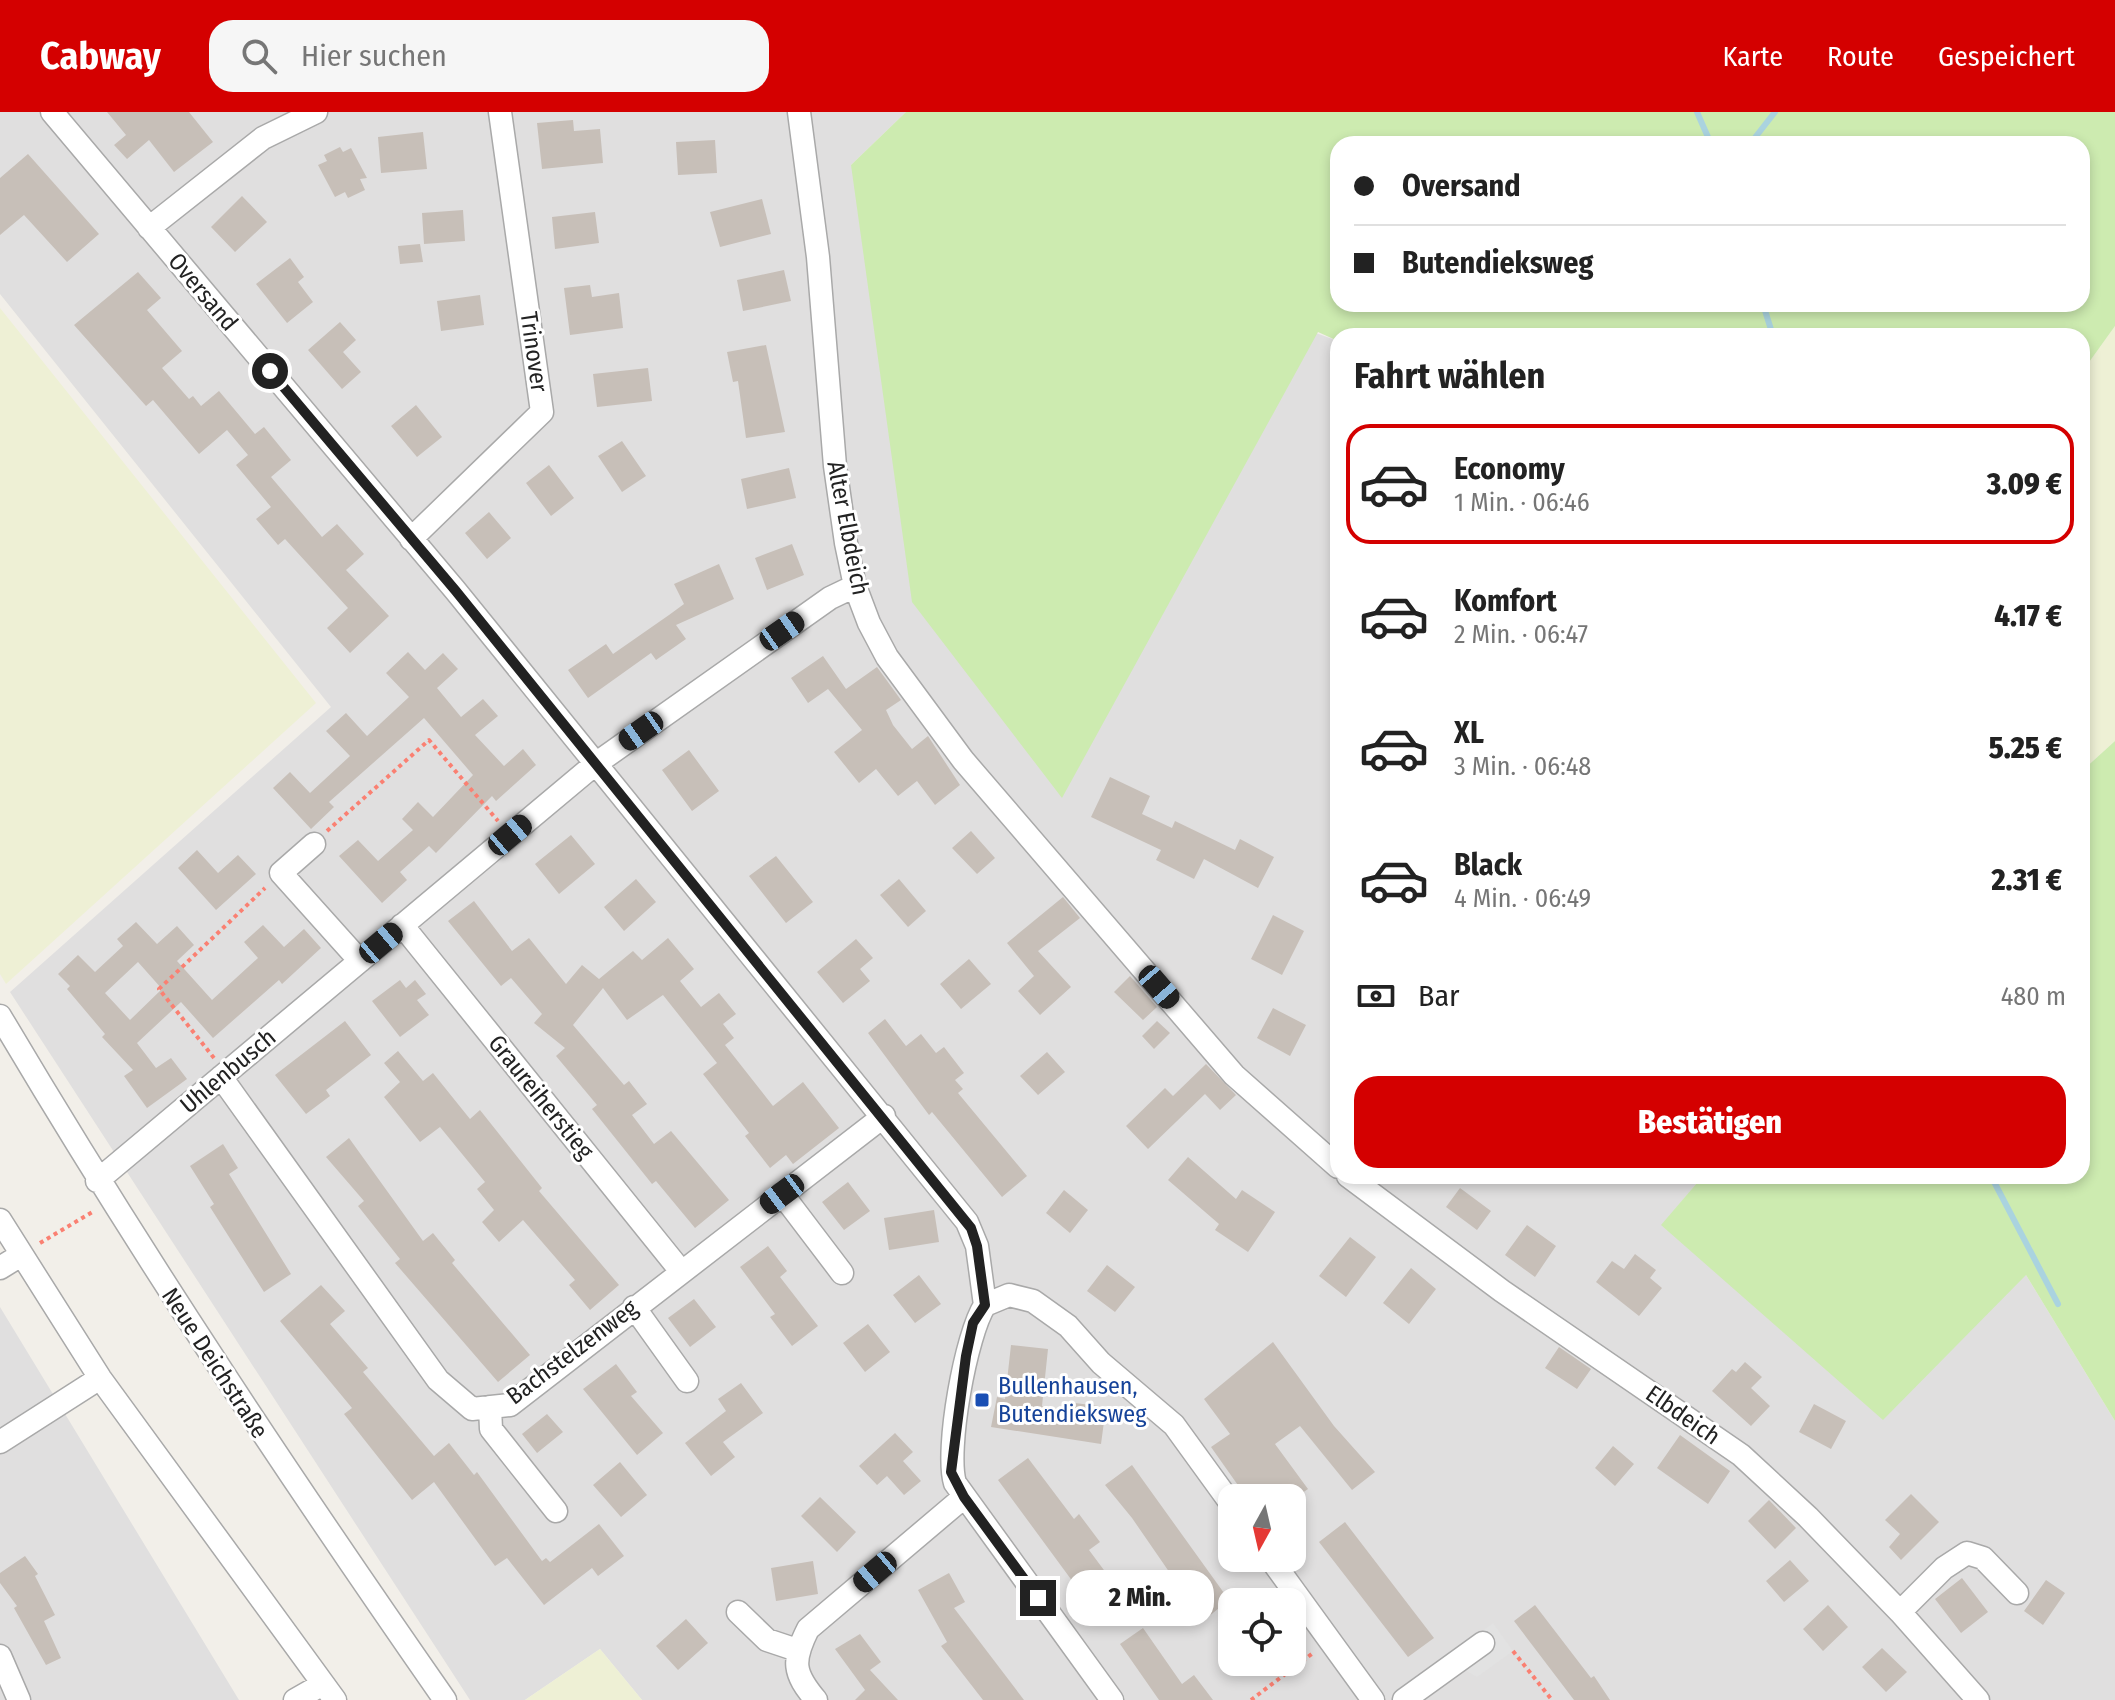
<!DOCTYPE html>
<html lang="de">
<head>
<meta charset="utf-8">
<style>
  body { margin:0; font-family:"Fira Sans Condensed",sans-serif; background:#f6f6f6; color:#222; height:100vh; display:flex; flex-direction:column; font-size:30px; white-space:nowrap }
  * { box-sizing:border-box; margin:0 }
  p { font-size:26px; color:#767676 }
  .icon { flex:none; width:44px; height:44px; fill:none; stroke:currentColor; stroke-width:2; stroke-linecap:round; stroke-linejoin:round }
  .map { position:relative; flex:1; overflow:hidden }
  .side { position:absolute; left:1330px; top:216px; width:760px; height:856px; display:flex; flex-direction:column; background:#fff; border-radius:24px; box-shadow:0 4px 12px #0003 }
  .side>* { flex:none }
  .hud { position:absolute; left:1330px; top:24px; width:760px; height:176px; border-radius:24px; box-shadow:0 4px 12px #0003; display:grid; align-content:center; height:176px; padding:0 24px; background:#fff }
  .needle { width:52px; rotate:188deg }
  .tools { position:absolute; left:1218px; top:1372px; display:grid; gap:16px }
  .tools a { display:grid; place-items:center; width:88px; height:88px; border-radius:16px; background:#fff; box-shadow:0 4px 12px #0003; font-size:40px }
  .end { position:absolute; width:36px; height:36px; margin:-18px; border:10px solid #222; background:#fff; box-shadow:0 0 0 4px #fff }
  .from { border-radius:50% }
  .bubble { position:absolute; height:56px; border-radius:24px; background:#fff; box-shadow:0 4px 12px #0003; font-size:26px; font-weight:800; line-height:56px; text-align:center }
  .car { position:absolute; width:24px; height:48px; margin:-24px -12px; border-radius:10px; box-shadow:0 0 6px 2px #0007; background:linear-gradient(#222 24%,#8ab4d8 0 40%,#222 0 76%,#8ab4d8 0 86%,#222 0) }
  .hud b { display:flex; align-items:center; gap:28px; height:76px; font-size:30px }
  .hud b+b { border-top:2px solid #e0e0e0 }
  .hud i { width:20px; height:20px; background:#222 }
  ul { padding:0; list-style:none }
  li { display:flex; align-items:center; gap:24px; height:120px; margin:0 16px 12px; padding:0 8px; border:4px solid transparent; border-radius:24px }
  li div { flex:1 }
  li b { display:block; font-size:30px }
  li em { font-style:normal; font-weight:800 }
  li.selected { border-color:#d40000 }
  li>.icon { width:72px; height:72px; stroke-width:1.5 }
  h2 { padding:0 24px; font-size:36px; line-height:96px }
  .pay { display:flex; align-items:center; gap:20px; height:88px; padding:0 24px; font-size:30px }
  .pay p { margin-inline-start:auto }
  .action { display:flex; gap:16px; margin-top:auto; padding:16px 24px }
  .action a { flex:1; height:92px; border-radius:24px; background:#d40000; color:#fff; font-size:32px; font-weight:800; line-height:92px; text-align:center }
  header { display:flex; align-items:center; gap:48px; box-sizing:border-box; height:112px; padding:0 40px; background:#d40000; color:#fff }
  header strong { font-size:38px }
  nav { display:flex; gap:44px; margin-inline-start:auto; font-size:28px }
  .search { width:560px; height:72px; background:#f6f6f6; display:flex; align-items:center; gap:20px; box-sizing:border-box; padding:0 28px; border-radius:24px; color:#767676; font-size:30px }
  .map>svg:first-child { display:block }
  .residential { fill:#e0dfdf; fill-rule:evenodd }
  .farmland { fill:#eef0d5 }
  .grass { fill:#cdebb0; fill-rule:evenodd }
  .parking { fill:#e2e2e2 }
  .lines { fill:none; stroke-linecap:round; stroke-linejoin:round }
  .stream { stroke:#aad3df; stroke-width:6 }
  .building { fill:#c7bfb8; fill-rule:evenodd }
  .minor-casing { stroke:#a9a9a9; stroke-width:25 }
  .path { stroke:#fa8072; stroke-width:4; stroke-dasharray:4 4; stroke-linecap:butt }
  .minor { stroke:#fff; stroke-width:22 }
  .route { stroke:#222; stroke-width:10 }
  .transit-dot { fill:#1a4fb4; stroke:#fff; stroke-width:3 }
  .labels { text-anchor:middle; stroke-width:6; stroke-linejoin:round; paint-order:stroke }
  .street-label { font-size:24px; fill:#222; stroke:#fff }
  .transit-label { font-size:24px; fill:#164399; stroke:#fff; text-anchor:start }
</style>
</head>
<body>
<header>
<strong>Cabway</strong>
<div class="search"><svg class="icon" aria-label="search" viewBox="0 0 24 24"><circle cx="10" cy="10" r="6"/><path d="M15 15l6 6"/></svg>Hier suchen</div>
<nav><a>Karte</a><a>Route</a><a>Gespeichert</a></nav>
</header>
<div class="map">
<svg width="2115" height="1588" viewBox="0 0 2115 1588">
  <rect width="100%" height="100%" fill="#f2efe9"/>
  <path class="residential" d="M0,0H906L851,53L1338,229V1064H1703L1662,1113L2026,1163L2115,1309V1588H642L600,1537L525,1588H470L10,880L331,595L0,182ZM1232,1386H1292V1446H1232ZM1232,1490H1292V1550H1232Z
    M0,1195L239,1588H0Z"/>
  <path class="farmland" d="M0,196L316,591L6,872L0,862Z
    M2115,214V629L2082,659V260Z
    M600,1537L642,1588H525Z"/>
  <path class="grass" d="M906,0H2115V214L2082,260V224H1338V229L1318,220L1062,686L912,490L851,53ZM1338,32H2082V192H1338Z
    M2115,629V1309L2026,1163L1883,1308L1661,1113L1703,1064H2082V659Z"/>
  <path class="parking" d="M1493,1511L1513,1539L1477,1565L1460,1555L1477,1523Z"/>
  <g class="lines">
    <path class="stream" d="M1697,0L1711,32
      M1750,32L1775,0
      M1763,192L1773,224
      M1991,1064L2058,1192"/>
  </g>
  <path class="building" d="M107,0H189L213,30L174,60L149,28L127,47L114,33L126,23Z
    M573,8L574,19L600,17L603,51L542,57L537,11Z
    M423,20L427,57L381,61L378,25Z
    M715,28L717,61L678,63L676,30Z
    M340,35L343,40L351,36L367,66L360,67L365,78L348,86L345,80L335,85L318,53L327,49L324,43Z
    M28,42L99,122L67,150L24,103L0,123V66Z
    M242,84L267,110L235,140L211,115Z
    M762,87L771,122L720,135L710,100Z
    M463,98L465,129L424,132L422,101Z
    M595,100L599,131L555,137L552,105Z
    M420,132L423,150L400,152L398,134Z
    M290,146L304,165L298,170L313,190L287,211L256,172Z
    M784,158L791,189L743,199L737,168Z
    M138,160L161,186L147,198L182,239L162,256L189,287L193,284L201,294L219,279L255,322L264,315L291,348L271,365L322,425L337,412L364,442L346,458L389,504L350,541L327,516L348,496L285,427L278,433L256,407L271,395L236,353L248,343L227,318L199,342L153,288L146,294L74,213Z
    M590,173L592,185L619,181L623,216L570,223L564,176Z
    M480,183L484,213L441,219L437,189Z
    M340,210L356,228L343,240L361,260L342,277L308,238Z
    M766,233L785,320L746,326L738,269L733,270L727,240Z
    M648,256L652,289L597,295L593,262Z
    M416,293L442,325L417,345L391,314Z
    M622,329L646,364L622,380L598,344Z
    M549,353L574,386L551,404L526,371Z
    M789,356L796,386L747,397L741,367Z
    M489,400L511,426L487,447L465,421Z
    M792,432L804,463L767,478L755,446Z
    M719,452L734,487L676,513L686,527L656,548L651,541L588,586L568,558L606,532L613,542L669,503L684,492L674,472Z
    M408,540L425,558L443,541L458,557L437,576L461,605L483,587L498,604L475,623L504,654L523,637L536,653L496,689L492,684L436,741L429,734L400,760L407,768L382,791L339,744L358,728L378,749L413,718L402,707L418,690L433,705L473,663L424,606L329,690L334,695L311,717L273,676L290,660L310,681L350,644L326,619L346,601L367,624L409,585L386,561Z
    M823,544L846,577L877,555L901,588L886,598L893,613L912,637L928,624L960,673L935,693L917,669L898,684L876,657L859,671L834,640L862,618L828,577L808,591L791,566Z
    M689,638L719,679L692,699L662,658Z
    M1110,665L1150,684L1142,702L1172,716L1175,709L1235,738L1240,727L1274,745L1258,776L1204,747L1194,767L1156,748L1161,738L1091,705Z
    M971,719L995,746L977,762L952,736Z
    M571,723L595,752L559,782L535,752Z
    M197,738L218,761L238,743L256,762L216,798L178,756Z
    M776,744L813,790L786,811L749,764Z
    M636,767L656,790L624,819L604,795Z
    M899,767L926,799L908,815L880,783Z
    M1063,785L1080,806L1038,839L1071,875L1040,903L1018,879L1034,864L1007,831Z
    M474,789L512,839L529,826L566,872L582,853L599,867L633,839L642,848L668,826L694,857L680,869L701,895L719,881L736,902L723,912L734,926L725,933L773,994L803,970L839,1016L793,1052L786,1043L770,1056L745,1024L749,1021L703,962L717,951L663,883L627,908L603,876L573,913L624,973L629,969L647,992L632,1003L654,1032L671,1019L729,1088L695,1116L656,1069L652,1072L592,997L597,993L556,944L565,936L534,911L542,902L511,866L501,874L448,809Z
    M1273,803L1304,819L1282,863L1251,847Z
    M136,810L157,832L177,814L194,833L177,849L212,888L258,846L244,830L263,813L284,835L304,817L321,836L282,872L279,868L213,926L181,890L137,931L156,956L171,946L187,967L147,996L124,964L133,958L102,925L105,922L67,877L70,874L58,862L78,843L95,860L123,834L117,827ZM138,850L162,877L130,908L105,881Z
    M856,827L873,846L860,857L870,869L843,891L817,860Z
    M969,847L991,872L961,897L940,872Z
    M1130,864L1157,895L1143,908L1114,880Z
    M400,868L406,876L415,868L426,882L417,888L429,903L400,925L372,889Z
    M1273,896L1306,913L1290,944L1257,926Z
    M885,907L906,934L921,922L936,941L944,935L964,961L955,968L963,977L958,981L1027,1064L1002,1085L932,1000L929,1003L868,921Z
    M345,909L371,943L326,978L330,984L306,1002L275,963Z
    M1157,909L1170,921L1154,937L1142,924Z
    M398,939L423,969L433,961L470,1007L480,998L542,1076L539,1079L619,1173L590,1198L569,1173L575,1168L523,1108L499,1130L482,1110L494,1098L477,1077L485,1070L440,1015L420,1030L384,985L400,970L384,951Z
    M1047,940L1065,960L1038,983L1020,964Z
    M1206,952L1236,983L1220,998L1205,982L1148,1037L1126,1014L1165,976L1173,984Z
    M349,1026L423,1129L433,1121L455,1148L452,1151L530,1243L498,1270L395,1151L400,1147L358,1094L364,1089L326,1045Z
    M223,1032L238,1056L229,1062L291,1162L264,1180L210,1095L214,1092L190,1054Z
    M1188,1045L1236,1087L1242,1078L1275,1100L1248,1140L1215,1118L1219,1112L1168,1068Z
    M848,1070L870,1099L844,1118L822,1090Z
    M1460,1076L1491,1099L1477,1118L1446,1095Z
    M1064,1078L1088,1098L1070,1121L1046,1101Z
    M934,1098L939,1130L889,1138L884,1106Z
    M1527,1113L1556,1134L1535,1165L1505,1143Z
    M1350,1125L1376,1145L1346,1185L1319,1164Z
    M768,1134L787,1159L780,1165L818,1214L792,1234L770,1205L775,1202L740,1155Z
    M1635,1142L1656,1158L1650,1166L1662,1176L1639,1204L1596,1170L1612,1149L1624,1157Z
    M1107,1153L1135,1175L1115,1200L1087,1179Z
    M1411,1156L1436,1177L1409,1212L1383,1191Z
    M919,1163L941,1192L915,1211L893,1183Z
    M321,1173L345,1199L330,1212L368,1256L363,1260L434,1344L449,1331L474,1363L477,1360L542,1449L546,1446L550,1450L599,1412L624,1444L598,1464L592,1456L544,1493L507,1446L495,1454L434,1370L412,1388L344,1302L352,1296L280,1209Z
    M694,1187L716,1215L690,1235L668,1206Z
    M868,1212L890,1240L865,1260L843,1231Z
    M1273,1230L1334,1314L1375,1360L1352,1378L1300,1314L1275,1332L1308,1377L1295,1386H1247L1211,1335L1230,1322L1204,1287Z
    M1011,1233L1048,1237L1042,1294L1074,1300L1075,1291L1106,1295L1101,1332L991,1315L997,1285L1005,1287Z
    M1559,1235L1591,1257L1577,1277L1545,1256Z
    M1745,1250L1762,1265L1751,1276L1770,1294L1751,1314L1712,1279L1732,1257L1736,1260Z
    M616,1252L637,1280L631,1284L663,1321L637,1343L583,1277Z
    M741,1271L763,1301L723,1330L735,1345L711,1364L685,1331L726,1299L718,1287Z
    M1814,1292L1846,1309L1831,1337L1799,1320Z
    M547,1302L563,1320L537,1341L522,1322Z
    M895,1321L913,1340L903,1349L921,1369L904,1383L887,1364L877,1373L859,1354Z
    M1680,1323L1730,1359L1708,1392L1657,1356Z
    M1613,1334L1634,1352L1615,1374L1595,1356Z
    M1028,1346L1074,1407L1079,1402L1100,1430L1089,1438L1124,1485L1098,1504L998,1368Z
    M620,1350L647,1383L621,1405L593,1373Z
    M1132,1353L1229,1488L1203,1509L1132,1406L1105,1373Z
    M1911,1382L1939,1410L1901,1448L1889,1435L1900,1422L1885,1408Z
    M820,1385L856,1420L837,1440L801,1404Z
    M1769,1388L1796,1416L1775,1437L1748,1409Z
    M1345,1410L1434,1526L1408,1545L1319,1430Z
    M25,1444L38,1462L35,1464L55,1503L44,1509L61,1546L46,1553L14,1496L17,1494L0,1471V1461Z
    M1790,1448L1809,1469L1784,1490L1766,1469Z
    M813,1449L818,1482L776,1489L771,1456Z
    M949,1461L965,1490L954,1496L1024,1588H983L941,1534L947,1530L918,1478Z
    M1962,1466L1988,1500L1961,1521L1935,1487Z
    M2046,1468L2065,1481L2043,1513L2024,1499Z
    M1535,1493L1591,1566L1594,1564L1610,1588H1574L1514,1509Z
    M1828,1493L1848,1515L1823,1539L1803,1517Z
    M686,1507L708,1531L678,1558L656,1534Z
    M1143,1516L1182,1572L1194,1563L1213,1588H1159L1120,1532Z
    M860,1522L881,1550L870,1558L898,1588H855L865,1578L835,1537Z
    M1882,1536L1907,1560L1886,1580L1862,1555Z"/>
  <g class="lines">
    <g class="minor-casing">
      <path id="minor" d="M52,0L455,478L967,1110L977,1134L985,1193
        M799,0L818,145L835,354L846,431L855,474L869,511L887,545L963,648L1234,963L1338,1055
        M149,116L263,26L316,0
        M411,427L542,300L500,0
        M314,732L281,761L360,849
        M402,813L680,1158
        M0,904C139,1139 289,1364 445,1588
        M221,965L438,1268L472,1297L510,1293L884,1004
        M1348,1064L1502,1179L1741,1343L1808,1405L1900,1500L1978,1588
        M97,1069L594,653L830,486L855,474
        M782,1082L842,1161
        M0,1108L100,1266L335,1588
        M0,1156L21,1143
        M985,1193C966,1222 945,1338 955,1371L1112,1588
        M985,1193L1009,1183L1033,1189L1068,1214L1101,1251L1174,1313L1232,1393
        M634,1195L687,1269
        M490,1295L491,1317L556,1399
        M0,1330L100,1266
        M1270,1446L1373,1588
        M738,1500L767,1528L797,1538
        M1900,1500L1944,1456L1967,1441L1983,1446L2017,1481
        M0,1544L19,1588
        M295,1588L323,1572
        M816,1588C793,1561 792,1549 808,1517L964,1385
        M1404,1588L1483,1531"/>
    </g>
    <path class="path" d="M327,719L429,628L498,709
      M214,946L159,877L265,776
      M40,1131L94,1099
      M1513,1539L1552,1588
      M1251,1588L1313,1541"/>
    <use href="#minor" class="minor"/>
  </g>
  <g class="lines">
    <path class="route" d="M270,259L455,478L971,1116L977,1134L985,1193L973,1211L966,1244L951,1360L964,1385L1038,1486"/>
  </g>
  <rect class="transit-dot" x="974" y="1280" width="16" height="16" rx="4"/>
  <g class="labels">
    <g class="street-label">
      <text transform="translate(203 180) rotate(50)" y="8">Oversand</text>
      <text transform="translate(534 240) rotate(82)" y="8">Trinover</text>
      <text transform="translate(848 416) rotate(79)" y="8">Alter Elbdeich</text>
      <text transform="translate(228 959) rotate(-40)" y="8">Uhlenbusch</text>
      <text transform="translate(541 985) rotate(51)" y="8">Graureiherstieg</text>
      <text transform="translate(572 1240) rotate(-37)" y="8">Bachstelzenweg</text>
      <text transform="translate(215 1251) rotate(57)" y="8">Neue Deichstraße</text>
      <text transform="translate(1683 1303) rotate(35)" y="8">Elbdeich</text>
    </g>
    <g class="transit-label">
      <text x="998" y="1282">Bullenhausen,<tspan x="998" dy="28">Butendieksweg</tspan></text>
    </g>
  </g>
</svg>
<div class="tools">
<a><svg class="needle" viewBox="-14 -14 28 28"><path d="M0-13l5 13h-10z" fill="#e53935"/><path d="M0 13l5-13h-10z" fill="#767676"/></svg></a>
<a><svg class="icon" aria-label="locate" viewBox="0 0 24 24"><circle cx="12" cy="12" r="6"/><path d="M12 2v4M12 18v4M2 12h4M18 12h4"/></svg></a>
</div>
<i class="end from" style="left:270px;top:259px"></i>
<i class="end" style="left:1038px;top:1486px"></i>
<div class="bubble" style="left:1066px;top:1458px;width:148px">2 Min.</div>
<i class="car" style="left:782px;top:519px;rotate:55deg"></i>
<i class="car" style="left:641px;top:619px;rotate:235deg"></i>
<i class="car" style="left:510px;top:723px;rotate:50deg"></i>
<i class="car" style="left:381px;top:831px;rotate:50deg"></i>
<i class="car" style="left:1159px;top:875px;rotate:139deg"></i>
<i class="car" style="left:782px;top:1082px;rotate:233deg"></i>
<i class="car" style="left:875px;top:1460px;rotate:230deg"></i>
<div class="hud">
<b><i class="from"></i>Oversand</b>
<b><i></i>Butendieksweg</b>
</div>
<section class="side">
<h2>Fahrt wählen</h2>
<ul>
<li class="selected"><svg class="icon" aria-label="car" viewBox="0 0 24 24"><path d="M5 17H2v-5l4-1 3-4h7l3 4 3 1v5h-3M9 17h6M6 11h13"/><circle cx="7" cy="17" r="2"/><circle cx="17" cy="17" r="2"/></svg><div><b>Economy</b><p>1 Min. · 06:46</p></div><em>3.09 €</em></li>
<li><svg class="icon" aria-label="car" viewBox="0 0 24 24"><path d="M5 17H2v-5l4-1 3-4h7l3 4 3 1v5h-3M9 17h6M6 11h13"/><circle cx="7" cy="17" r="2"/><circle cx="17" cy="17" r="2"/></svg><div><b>Komfort</b><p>2 Min. · 06:47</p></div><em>4.17 €</em></li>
<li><svg class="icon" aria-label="car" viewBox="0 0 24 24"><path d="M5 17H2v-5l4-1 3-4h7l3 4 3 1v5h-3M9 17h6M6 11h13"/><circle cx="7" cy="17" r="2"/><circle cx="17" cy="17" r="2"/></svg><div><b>XL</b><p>3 Min. · 06:48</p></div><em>5.25 €</em></li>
<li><svg class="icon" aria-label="car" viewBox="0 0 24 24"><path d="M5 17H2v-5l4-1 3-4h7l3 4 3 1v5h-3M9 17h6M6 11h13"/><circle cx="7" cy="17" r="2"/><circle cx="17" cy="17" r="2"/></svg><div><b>Black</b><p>4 Min. · 06:49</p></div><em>2.31 €</em></li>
</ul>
<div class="pay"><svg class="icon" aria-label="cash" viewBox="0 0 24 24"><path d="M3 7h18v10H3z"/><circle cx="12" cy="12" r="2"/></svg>Bar<p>480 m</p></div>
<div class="action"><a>Bestätigen</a></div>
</section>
</div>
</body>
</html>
